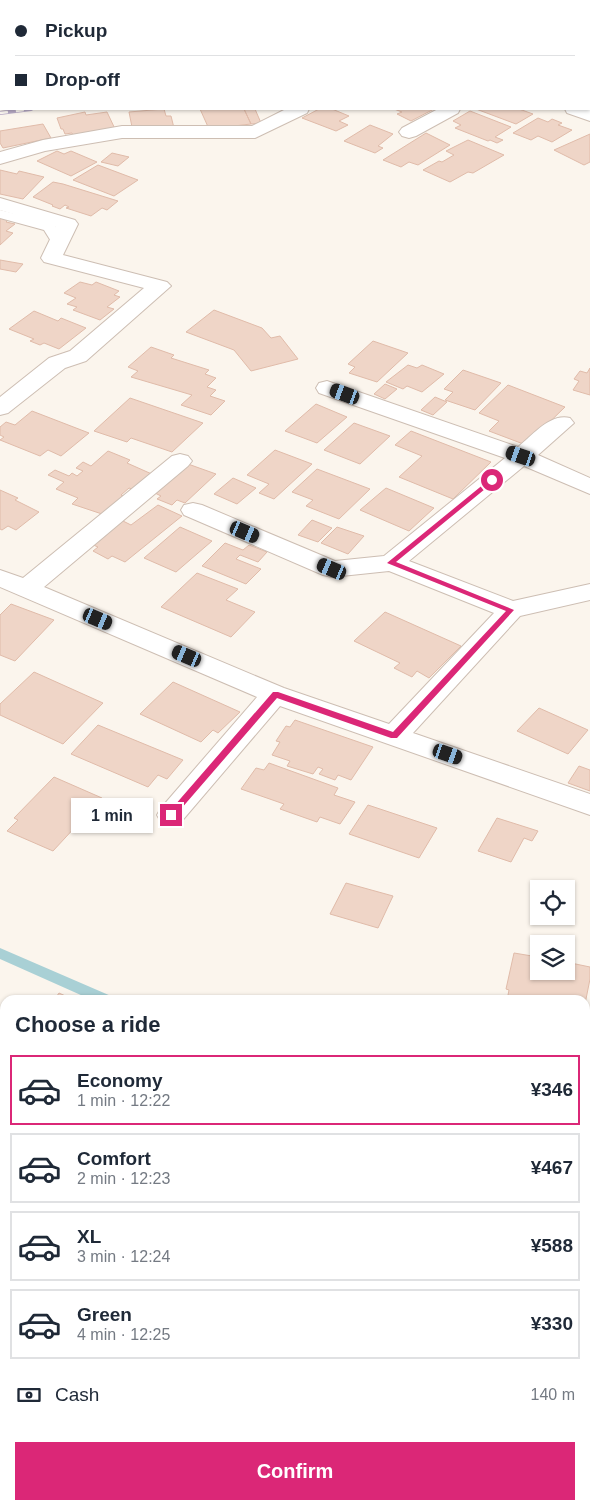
<!DOCTYPE html>
<html lang="en">
<head>
<meta charset="utf-8">
<style>
  body { margin:0; font-family:Helvetica,sans-serif; background:#f2f2f3; color:#1f2937; height:100vh; display:flex; flex-direction:column; font-size:19px; white-space:nowrap }
  * { box-sizing:border-box; margin:0 }
  p { font-size:16px; color:#747a83 }
  .icon { flex:none; width:28px; height:28px; fill:none; stroke:currentColor; stroke-width:2; stroke-linecap:round; stroke-linejoin:round }
  .map { position:relative; flex:1; overflow:hidden }
  .drawer { position:absolute; left:0px; top:995px; width:590px; height:515px; display:flex; flex-direction:column; background:#fff; border-radius:15px 15px 0 0; box-shadow:0 1px 4px #0004 }
  .drawer>* { flex:none }
  .banner { position:absolute; left:0px; top:0px; width:590px; height:110px; box-shadow:0 1px 4px #0004; display:grid; align-content:center; height:110px; padding:0 15px; background:#fff }
  .controls { position:absolute; left:530px; top:880px; display:grid; gap:10px }
  .controls a { display:grid; place-items:center; width:45px; height:45px; border-radius:0px; background:#fff; box-shadow:0 1px 4px #0004; font-size:25px }
  .end { position:absolute; width:22px; height:22px; margin:-11px; border:6px solid #db2777; background:#fff; box-shadow:0 0 0 2px #fff }
  .from { border-radius:50% }
  .bubble { position:absolute; height:35px; border-radius:0px; background:#fff; box-shadow:0 1px 4px #0004; font-size:16px; font-weight:700; line-height:35px; text-align:center }
  .car { position:absolute; width:15px; height:30px; margin:-15px -8px; border-radius:6px; box-shadow:0 0 4px 1px #0007; background:linear-gradient(#222 24%,#8ab4d8 0 40%,#222 0 76%,#8ab4d8 0 86%,#222 0) }
  .banner b { display:flex; align-items:center; gap:18px; height:48px; font-size:19px }
  .banner b+b { border-top:1px solid #e0e1e3 }
  .banner i { width:12px; height:12px; background:#1f2937 }
  ul { padding:0; list-style:none }
  li { display:flex; align-items:center; gap:15px; height:70px; margin:0 10px 8px; padding:0 5px; border:2px solid #e0e1e3; border-radius:0px }
  li div { flex:1 }
  li b { display:block; font-size:19px }
  li em { font-style:normal; font-weight:700 }
  li.active { border-color:#db2777 }
  li>.icon { width:45px; height:45px; stroke-width:1.5 }
  h2 { padding:0 15px; font-size:22px; line-height:60px }
  .pay { display:flex; align-items:center; gap:12px; height:55px; padding:0 15px; font-size:19px }
  .pay p { margin-inline-start:auto }
  .button { display:flex; gap:10px; margin-top:auto; padding:10px 15px }
  .button a { flex:1; height:58px; border-radius:0px; background:#db2777; color:#fff; font-size:20px; font-weight:700; line-height:58px; text-align:center }
  .map>svg:first-child { display:block }
  .lines { fill:none; stroke-linecap:round; stroke-linejoin:round }
  .stream { fill:#a9d0d5; fill-rule:evenodd }
  .building { fill:#efd5c7; stroke:#e0bba9 }
  .lane-casing { stroke:#cdbeb3; stroke-width:2 }
  .street-casing { stroke:#cdbeb3; stroke-width:2 }
  .lane { fill:#fff; fill-rule:evenodd }
  .street { fill:#fff; fill-rule:evenodd }
  .rail-casing { stroke:#b8abc6; stroke-width:4 }
  .rail { stroke:#fef9f4; stroke-width:2.5; stroke-dasharray:8; stroke-linecap:butt }
  .route { fill:#db2777 }
</style>
</head>
<body>
<div class="map">
<svg width="590" height="1510" viewBox="0 0 590 1510">
  <rect width="100%" height="100%" fill="#fbf5ed"/>
  <g class="lines">
    <path class="stream" d="M0,948L111,996L113,1000H92L0,959Z
      M585,1057H590V1069H585Z"/>
  </g>
  <path class="building" d="M34,0H82L78,1Z
    M164,109L166,116H171L174,128L132,127L129,112Z
    M200,109H244L251,124L209,129Z
    M244,109H255L261,123L251,124Z
    M319,109H332L349,116L339,121L348,125L336,131L302,118Z
    M394,109H434L411,121L397,114L402,112Z
    M476,109H519L533,114L516,124Z
    M470,111L511,127L495,137L503,140L497,143L490,140L488,141L455,128L461,125L453,121Z
    M85,112L86,115L107,112L116,131L74,137L72,133L65,134L63,129H61L57,118Z
    M538,118L548,122L552,119L562,123L558,125L572,130L552,142L538,136L531,140L513,133Z
    M43,124L51,138L3,148L0,143V131Z
    M370,125L393,134L378,146L383,148L375,153L344,141Z
    M426,133L450,145L418,165L409,162L401,167L383,160Z
    M590,134V162L584,165L554,150Z
    M468,140L504,155L473,173L468,172L450,182L423,170L439,161L442,162L454,155L446,151Z
    M57,151L64,154L71,151L97,162L71,176L37,161Z
    M112,153L129,157L118,166L101,162Z
    M98,165L138,180L114,196L73,180Z
    M0,170L17,174L19,171L44,177L23,199L0,194Z
    M53,182L63,184L118,201L107,210L102,208L91,216L66,208L69,207L65,205L60,209L52,206L53,205L33,197Z
    M0,218L8,220L6,222L15,224L6,231L13,233L0,245Z
    M0,260L23,264L16,272L0,269Z
    M80,282L92,285L96,282L119,291L114,295L120,297L107,307L114,309L100,320L73,310L77,307L67,304L76,298L64,293Z
    M214,310L262,328L271,338L280,336L298,359L251,371L234,350L186,332Z
    M34,311L58,321L61,318L86,328L59,349L44,343L40,345L30,341L34,339L9,329Z
    M373,341L408,353L377,382L349,373L355,367L348,364Z
    M151,347L174,355L171,358L209,370L205,374L216,378L207,387L216,390L210,396L225,401L211,415L181,405L192,395L131,377L138,371L128,367Z
    M408,365L417,368L422,365L444,374L422,392L407,386L403,389L386,382Z
    M590,368V395L573,390L579,381L574,379L580,371L587,373Z
    M463,370L501,383L475,410L445,400L453,392L444,389Z
    M385,384L397,389L385,399L374,394Z
    M508,385L565,407L526,445L489,431L499,421L479,413Z
    M435,397L447,402L433,415L421,410Z
    M130,398L203,423L172,452L131,438L127,442L94,431Z
    M316,404L347,417L317,443L285,431Z
    M32,411L89,433L61,456L48,450L40,456L0,440L4,437L0,435V427L6,422L15,425Z
    M354,423L390,436L360,464L324,450Z
    M411,431L491,462L453,499L399,477L422,456L395,445Z
    M275,450L312,464L274,499L259,493L269,484L247,475Z
    M108,451L130,460L127,463L154,475L135,490L129,488L121,495L127,497L105,515L72,504L78,498L56,489L64,482L48,475L55,470L69,476L72,473L77,476L83,471L76,468L83,462L91,466Z
    M188,464L216,474L185,503L177,500L172,505L157,499L161,496L155,493Z
    M317,469L370,489L339,519L306,506L313,500L292,492Z
    M233,478L256,488L237,504L214,494Z
    M386,488L434,508L409,531L360,510Z
    M0,490L18,498L15,500L39,512L16,530L8,526L2,530L0,529Z
    M158,505L182,516L125,562L112,556L108,559L93,551L98,547L91,544L121,520L131,525Z
    M312,520L332,528L318,542L298,535Z
    M180,527L212,541L176,572L144,558Z
    M337,527L364,536L348,554L321,543Z
    M225,543L243,550L249,545L267,552L258,562L240,555L236,559L261,569L246,584L202,566Z
    M197,573L238,589L226,600L255,612L231,637L161,607Z
    M11,604L54,620L15,661L0,655V615Z
    M385,612L461,646L429,678L417,671L412,677L394,668L400,663L354,641Z
    M34,672L103,703L63,744L0,715V704Z
    M173,682L240,712L218,733L213,730L201,742L140,714Z
    M539,708L588,730L568,754L517,731Z
    M295,720L373,747L351,780L338,775L335,780L319,774L323,769L318,767L313,774L287,766L290,761L272,755L280,742L276,741L286,726L290,727Z
    M98,725L183,760L167,779L158,775L148,787L71,754Z
    M269,763L338,788L334,795L355,802L340,824L320,817L317,822L280,809L284,804L241,789L256,768L264,770Z
    M579,766L590,770V791L568,783Z
    M54,777L102,798L53,851L7,831L18,820L14,818Z
    M368,805L437,828L419,858L349,834Z
    M497,818L538,831L532,841L524,838L511,862L478,851Z
    M346,883L393,896L378,928L330,914Z
    M535,942L543,943L539,944V971H566V962L590,967V979L585,1004V1000H507L509,990L506,989L514,953L532,956Z
    M59,993L74,1000H54Z
    M0,1082L5,1084V1147L0,1145V1135L4,1130L0,1128Z
    M585,1233H590V1268H587Z
    M5,1317V1418L0,1420V1319Z
    M585,1338H590V1476L585,1475Z
    M391,1505H410L416,1510H386Z"/>
  <g class="lines">
    <g class="lane-casing">
      <path id="lane" d="M0,210L54,224L66,243L59,247L54,246L44,230L0,218Z"/>
    </g>
    <g class="street-casing">
      <path id="street" d="M246,0H266L267,1H247Z
        M286,109H309L307,113L255,138H122L45,151L0,164V152L43,140L122,126H252Z
        M438,109H460L458,113L416,136L409,138L402,136L399,132L402,128Z
        M565,109H590V121L567,113Z
        M0,198L75,220L78,224L63,255L167,282L171,286L86,361L65,368L8,413L0,415V397L49,358L70,351L144,288L44,262L41,258L56,227L0,210Z
        M327,381L518,447C533,435 550,413 570,418L574,423L538,455L590,478V494L524,466L409,561L513,601L590,584V600L520,616L413,733L590,794V815L280,706L181,822L171,825L161,822L157,815L161,808L257,697L0,587V570L23,578L172,456L180,454L188,456L192,461L188,466L44,587L284,688L389,724L494,613L389,571L332,577L323,575L184,515L181,510L184,505L193,503L202,505L335,561L384,556L505,458L319,393L316,388L319,383Z
        M0,1050L5,1052V1079L0,1077Z
        M0,1197L5,1198V1235L0,1234Z
        M277,1505H318L320,1510H279Z"/>
    </g>
    <use href="#lane" class="lane"/>
    <use href="#street" class="street"/>
    <g class="rail-casing">
      <path id="rail" d="M0,113L31,109"/>
    </g>
    <use href="#rail" class="rail"/>
  </g>
  <path class="route" d="M490,479L496,480L396,562L514,610L397,738H391L277,698L174,817H168V813L273,692H278L393,732L506,611L387,563Z"/>
</svg>
<div class="controls">
<a><svg class="icon" aria-label="locate" viewBox="0 0 24 24"><circle cx="12" cy="12" r="6"/><path d="M12 2v4M12 18v4M2 12h4M18 12h4"/></svg></a>
<a><svg class="icon" aria-label="layers" viewBox="0 0 24 24"><path d="M12 4l9 5-9 5-9-5zM3 14l9 5 9-5"/></svg></a>
</div>
<i class="end from" style="left:492px;top:480px"></i>
<i class="end" style="left:171px;top:815px"></i>
<div class="bubble" style="left:71px;top:798px;width:82px">1 min</div>
<i class="car" style="left:345px;top:394px;rotate:290deg"></i>
<i class="car" style="left:521px;top:456px;rotate:289deg"></i>
<i class="car" style="left:245px;top:532px;rotate:113deg"></i>
<i class="car" style="left:332px;top:569px;rotate:293deg"></i>
<i class="car" style="left:98px;top:619px;rotate:113deg"></i>
<i class="car" style="left:187px;top:656px;rotate:293deg"></i>
<i class="car" style="left:448px;top:754px;rotate:109deg"></i>
<div class="banner">
<b><i class="from"></i>Pickup</b>
<b><i></i>Drop-off</b>
</div>
<section class="drawer">
<h2>Choose a ride</h2>
<ul>
<li class="active"><svg class="icon" aria-label="car" viewBox="0 0 24 24"><path d="M5 17H2v-5l4-1 3-4h7l3 4 3 1v5h-3M9 17h6M6 11h13"/><circle cx="7" cy="17" r="2"/><circle cx="17" cy="17" r="2"/></svg><div><b>Economy</b><p>1 min · 12:22</p></div><em>¥346</em></li>
<li><svg class="icon" aria-label="car" viewBox="0 0 24 24"><path d="M5 17H2v-5l4-1 3-4h7l3 4 3 1v5h-3M9 17h6M6 11h13"/><circle cx="7" cy="17" r="2"/><circle cx="17" cy="17" r="2"/></svg><div><b>Comfort</b><p>2 min · 12:23</p></div><em>¥467</em></li>
<li><svg class="icon" aria-label="car" viewBox="0 0 24 24"><path d="M5 17H2v-5l4-1 3-4h7l3 4 3 1v5h-3M9 17h6M6 11h13"/><circle cx="7" cy="17" r="2"/><circle cx="17" cy="17" r="2"/></svg><div><b>XL</b><p>3 min · 12:24</p></div><em>¥588</em></li>
<li><svg class="icon" aria-label="car" viewBox="0 0 24 24"><path d="M5 17H2v-5l4-1 3-4h7l3 4 3 1v5h-3M9 17h6M6 11h13"/><circle cx="7" cy="17" r="2"/><circle cx="17" cy="17" r="2"/></svg><div><b>Green</b><p>4 min · 12:25</p></div><em>¥330</em></li>
</ul>
<div class="pay"><svg class="icon" aria-label="cash" viewBox="0 0 24 24"><path d="M3 7h18v10H3z"/><circle cx="12" cy="12" r="2"/></svg>Cash<p>140 m</p></div>
<div class="button"><a>Confirm</a></div>
</section>
</div>
</body>
</html>
